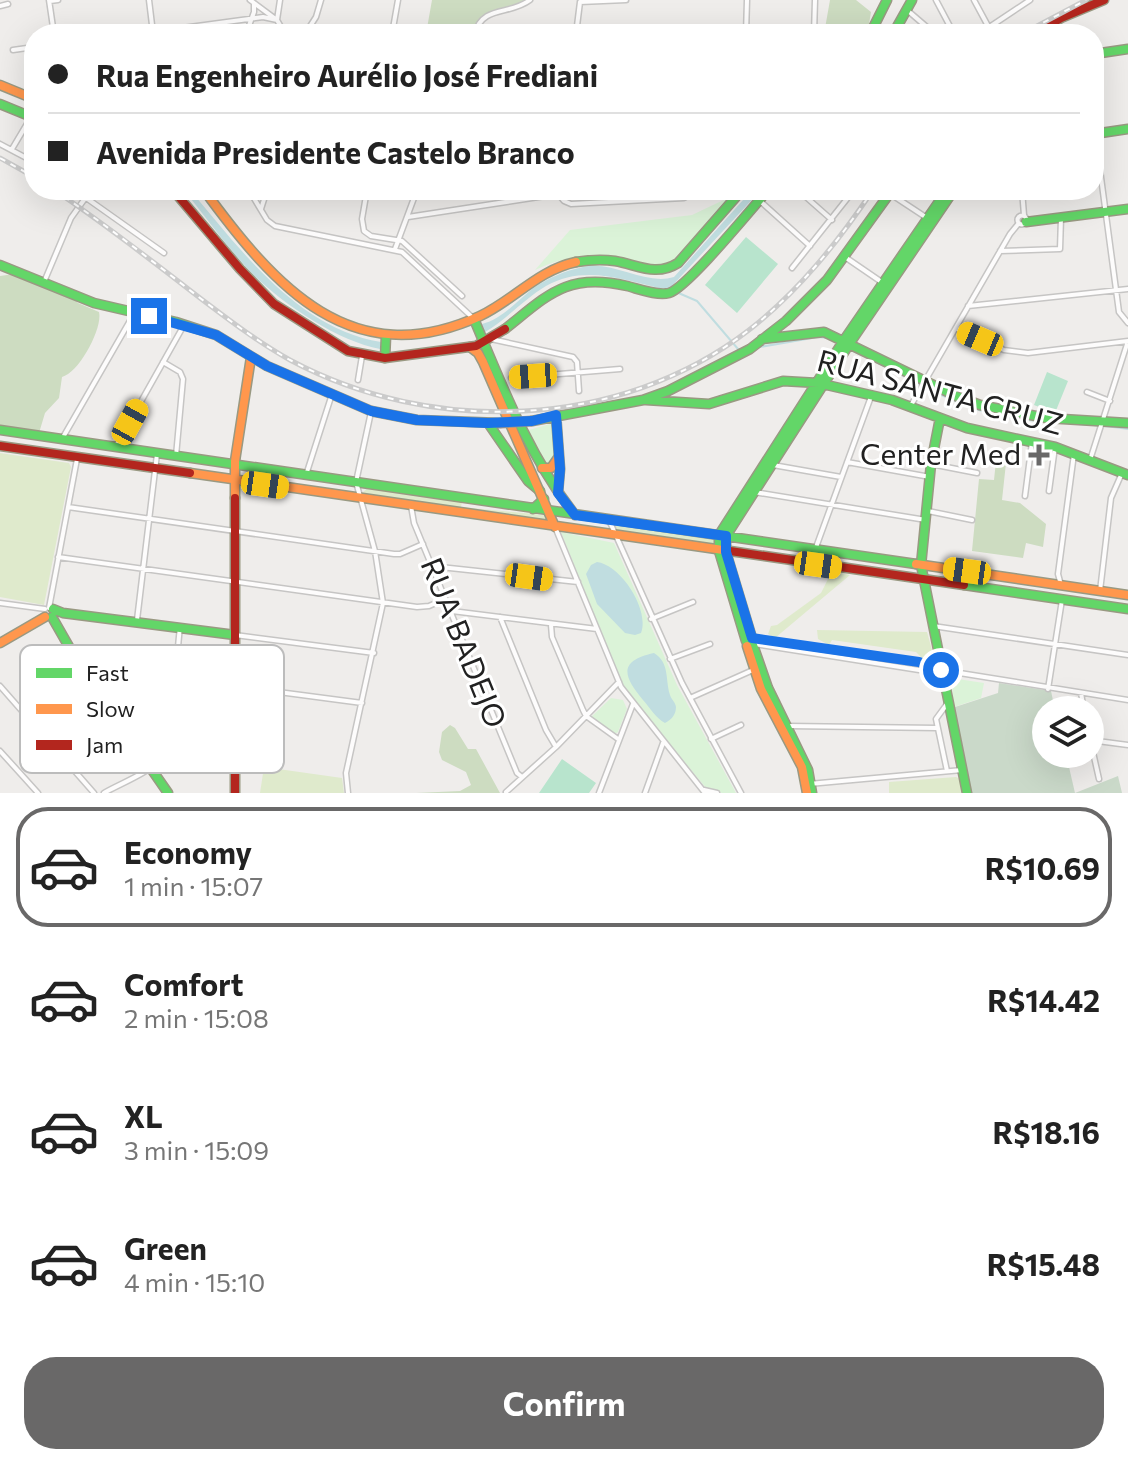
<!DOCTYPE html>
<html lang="en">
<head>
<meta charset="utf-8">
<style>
  body { margin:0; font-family:Commissioner,sans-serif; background:#f6f6f6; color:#222; height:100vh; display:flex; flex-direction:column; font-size:30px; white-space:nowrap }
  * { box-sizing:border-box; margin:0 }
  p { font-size:26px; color:#767676 }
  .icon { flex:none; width:44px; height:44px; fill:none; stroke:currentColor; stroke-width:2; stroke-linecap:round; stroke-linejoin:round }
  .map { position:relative; height:793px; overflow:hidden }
  .sheet { display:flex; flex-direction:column; background:#fff; flex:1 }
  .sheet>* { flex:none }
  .top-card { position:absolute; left:24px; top:24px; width:1080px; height:176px; border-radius:32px; box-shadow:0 8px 32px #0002; display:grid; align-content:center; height:176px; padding:0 24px; background:#fff }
  .tools { position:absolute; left:1032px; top:696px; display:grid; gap:16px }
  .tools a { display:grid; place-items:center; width:72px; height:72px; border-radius:50%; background:#fff; box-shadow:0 8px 32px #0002; font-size:40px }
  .end { position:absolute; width:36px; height:36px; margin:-18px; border:10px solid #1a73e8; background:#fff; box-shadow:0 0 0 4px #fff }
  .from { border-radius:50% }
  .car { position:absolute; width:24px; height:48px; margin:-24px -12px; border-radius:10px; box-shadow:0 0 6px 2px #0007; background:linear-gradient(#f5c518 24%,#345 0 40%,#f5c518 0 76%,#345 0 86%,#f5c518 0) }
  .top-card b { display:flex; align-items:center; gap:28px; height:76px; font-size:30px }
  .top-card b+b { border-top:2px solid #e0e0e0 }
  .top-card i { width:20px; height:20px; background:#222 }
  ul { padding:14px 0 0; list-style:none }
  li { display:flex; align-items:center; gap:24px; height:120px; margin:0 16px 12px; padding:0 8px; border:4px solid transparent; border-radius:32px }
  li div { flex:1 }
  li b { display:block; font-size:30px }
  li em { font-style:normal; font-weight:700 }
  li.active { border-color:#696868 }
  li>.icon { width:72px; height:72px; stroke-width:1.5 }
  .cta { display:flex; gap:16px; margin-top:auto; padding:16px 24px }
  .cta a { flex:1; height:92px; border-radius:32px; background:#696868; color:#fff; font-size:32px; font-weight:700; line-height:92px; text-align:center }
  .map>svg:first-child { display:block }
  .grass { fill:#dfeacc }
  .forest { fill:#cddcc1 }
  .cemetery { fill:#cad9c9 }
  .park { fill:#dbf3d8 }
  .pitch { fill:#b8e4cd }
  .water { fill:#c0dde0 }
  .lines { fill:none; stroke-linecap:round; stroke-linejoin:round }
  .stream { stroke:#c0dde0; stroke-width:2 }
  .street-casing { stroke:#c6c5c4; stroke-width:7 }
  .fast-casing { stroke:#999982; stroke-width:11 }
  .slow-casing { stroke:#999982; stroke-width:11 }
  .jam-casing { stroke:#999982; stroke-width:11 }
  .street { stroke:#fdfcfc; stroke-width:4 }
  .fast { stroke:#63d668; stroke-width:8 }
  .slow { stroke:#ff974d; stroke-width:8 }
  .jam { stroke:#b3261e; stroke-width:8 }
  .rail-casing { stroke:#cbcbcb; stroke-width:5 }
  .rail { stroke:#fff; stroke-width:2; stroke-dasharray:6; stroke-linecap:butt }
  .fast-bridge-casing { stroke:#a59887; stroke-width:11; stroke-linecap:butt }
  .fast-bridge { stroke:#63d668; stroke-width:8 }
  .route { stroke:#1a73e8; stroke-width:10 }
  .poi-dot { fill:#696868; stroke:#fff; stroke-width:3 }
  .labels { text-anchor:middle; stroke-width:6; stroke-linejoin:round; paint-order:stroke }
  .street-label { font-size:30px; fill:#212121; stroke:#fff }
  .poi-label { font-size:30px; fill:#212121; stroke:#fff; text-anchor:end }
  .key { fill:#fff; stroke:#bcbcbc; stroke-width:2 }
  .key-label { font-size:22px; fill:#212121 }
</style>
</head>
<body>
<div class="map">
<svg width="1128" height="793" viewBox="0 0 1128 793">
  <rect width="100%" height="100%" fill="#efedeb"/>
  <path class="grass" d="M0,453L69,463L71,467L44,605L0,597Z
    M368,488L462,502L461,507L545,515L549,525L364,496L363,492Z
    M613,525L712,538L715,540V548L617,535Z
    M836,572L850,575L775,638L768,634L771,626L777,625L821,593L828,579Z
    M817,630L927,632L934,657L932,660L923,659L916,652L832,640L829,645L818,639Z
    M264,767L342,778L344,793H260Z
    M956,777L960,779L963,793H889V782Z"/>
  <path class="forest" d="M432,0H525C501,13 484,4 471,34H426Z
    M830,0H856L871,12L869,24L864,34H824Z
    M14,274L72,297L78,303L99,312C103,328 79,373 62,377L59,398L45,413L39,433L0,428V276Z
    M996,461L1006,463L1002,500L1020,503L1046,524L1043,547L1026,543L1023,558L972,551L979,479L994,480Z
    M450,725L455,728L468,749H476L500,793H416L460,791L471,785L466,772L442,760L439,752L442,732Z"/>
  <path class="cemetery" d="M999,683L1051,691L1055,710H1046V754H1066L1075,793L1118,776L1122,793H970L952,708L998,693Z"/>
  <path class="park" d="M732,196L672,261L654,266C607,258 581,248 535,270L570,230L692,215Z
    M554,423V462L552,465L545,468L525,431Z
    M561,532L614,543L677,685L736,793H722L706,788L629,695L618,676Z
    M951,678L984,683L981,698L954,707Z
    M611,698L623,700L627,709L618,732L615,734L591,717Z"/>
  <path class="pitch" d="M746,237L778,264L737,313L705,285Z
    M1047,372L1068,381L1055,413L1034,405Z
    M562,759L596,783L589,793H539Z"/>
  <path class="water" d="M184,190H190C241,250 298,329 381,342L380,349C336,341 276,300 246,267C224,243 204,215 184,190Z
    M752,190H761L672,286L663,289C625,280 584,264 546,286C524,299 507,319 485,332L482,324C502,319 516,302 532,289C548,278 564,271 583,267C613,260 645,286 674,277Z
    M597,562C621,565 650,610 641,633L635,635L625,633L597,604L586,574L591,565Z
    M654,653C670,663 665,679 670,695C672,701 675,701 676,707C676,715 671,720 665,723C656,718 650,708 643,700C623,676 618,661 654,653Z"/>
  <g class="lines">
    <path class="stream" d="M667,288L697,301L738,349H743
      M754,348L818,337L828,338
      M853,351C896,370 936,397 982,411C1029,425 1080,421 1128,429"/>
    <g class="street-casing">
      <path id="street" d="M49,0L54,34
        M149,0L153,33
        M250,0L277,20L285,34
        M936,0L954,34
        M974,0L988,26
        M50,1L58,0
        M580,2L626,0
        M0,6L8,4
        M907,10L935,34
        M277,20L280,0
        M138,34L263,17L277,20
        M246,34L254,12V3
        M305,34L316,17L321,0
        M392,34L398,0
        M474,34C484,4 509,16 530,0
        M576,34L580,2
        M746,34L747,0
        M814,34L815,0
        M979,34L1030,0
        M13,50L34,47
        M1094,125L1119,312L1128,323
        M0,144L34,162
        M12,149L31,117
        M75,190L164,253
        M249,190L267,220L275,226L402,252L474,319
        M367,190L362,219L364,231L371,236L402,241L462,296
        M798,190L832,220
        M1022,190L1024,215
        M889,193L927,218
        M558,194L564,201L571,204L684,198L698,190
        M759,200L810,246
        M261,209L267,190
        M1017.5 220a4.5 4.5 0 1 1 9 0a4.5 4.5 0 1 1-9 0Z
        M408,217L558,194
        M395,249L417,190
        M1000,251L1060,249L1061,218
        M845,257L883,283
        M792,268L854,190
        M44,282L71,218L91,190
        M968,306L1128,289
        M956,328L1004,350L1028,353L1128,341L1090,460
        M491,339L573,357L577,362L579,391
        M163,362L180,372L183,379L176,456
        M511,378L620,369
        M358,380L362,356
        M1087,392L1110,401
        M910,407L1010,234L1019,223
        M62,439L135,312
        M116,446L184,325
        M847,462L930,477
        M931,464L977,473
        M773,465L841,477
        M306,475L332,394
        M1049,491L1055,447
        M754,492L926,520
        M1025,496L1032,442
        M411,506L414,523L517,773L522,777
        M68,507L394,554H400L423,544
        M928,511L972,520
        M609,520L682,683L741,793
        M555,527L621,687L705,793
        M815,550L872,394
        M58,557L417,607L429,606L445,599
        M431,566L578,582
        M1061,585L1058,574L1074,454
        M1100,591L1111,498L1122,473
        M0,603L45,609
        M49,608L77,459
        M452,611L597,629
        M500,617L546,730L556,747
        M651,619L693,602
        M137,620L157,454
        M551,625L552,637L583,710L586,716L618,739
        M933,626L1128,655
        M235,635L374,653
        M753,639L919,662L939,669
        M754,644L919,670H941L1128,700
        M670,659L710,644
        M80,666L362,703
        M0,686L94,793
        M1048,689L1062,600
        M1081,693L1084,710
        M690,698L753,670
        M947,704L936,719L947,771
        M788,726L937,728
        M711,739L741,725
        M1090,739L1099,779
        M1090,740L1128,745
        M49,741L70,729H125L234,744
        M0,751L38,793
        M809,784L962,770
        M704,790L717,793
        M506,792L556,747L619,682
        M104,793C121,783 150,773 162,757C172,743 177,650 180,627
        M348,793L346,773L383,603L375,551L356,482L371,412
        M599,793L633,704
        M645,793L663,743"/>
    </g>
    <g class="fast-casing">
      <path id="fast" d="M870,34L887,0
        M893,34L912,0
        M1094,54L1128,49
        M0,104L34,118
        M1094,134L1128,129
        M1026,222L1128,209
        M576,262C588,260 602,259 615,261C638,265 656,277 678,263L742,190
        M0,265L94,303L176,322L216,335L267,366L371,411L417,420L500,423
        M474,319C503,388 529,456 575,515
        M505,329C548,295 567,272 627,286C639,289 657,296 669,293C687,288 752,208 768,190
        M762,339L824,332L956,396L980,405L1046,418L1128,423
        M385,358L386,336
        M646,400L709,404L783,381L818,383L892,400L967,428L1055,447L1128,475
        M556,415L560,469L558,492
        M940,418L931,464L921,565L967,793
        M532,421L643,400L668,391L750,349L786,321L827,280L892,190
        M488,423L528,481L540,491
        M0,430L916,564
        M533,509L544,499
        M964,585L1128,609
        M53,609L63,613L235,635
        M52,617L80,666L168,793
        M752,638L726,552V536L850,343L954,190
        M746,641L719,551V535L844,340L947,190
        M753,645L768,688L808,770L812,793"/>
    </g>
    <g class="slow-casing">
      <path id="slow" d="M0,85L34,99
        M204,190C274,286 352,375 480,316C514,300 538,270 576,262
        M470,347L478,353L483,362L555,527
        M542,468H551L558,458
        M190,473L730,551
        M235,498V461L251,357
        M916,564L1128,595
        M0,643L45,617
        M747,646L761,689L802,767L807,793"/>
    </g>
    <g class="jam-casing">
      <path id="jam" d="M1034,34L1061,18L1104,0
        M173,190L240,269L274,304L348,351L385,358L476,346L505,329
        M0,446L190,473
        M235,498V793
        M730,551L964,585"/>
    </g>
    <use href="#street" class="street"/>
    <use href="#fast" class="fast"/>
    <use href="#slow" class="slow"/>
    <use href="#jam" class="jam"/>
    <g class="rail-casing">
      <path id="rail" d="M1022,34L1086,0
        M0,158L34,177
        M54,190C104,223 152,261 200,298C229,320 258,342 290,360C432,436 619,430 749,330C799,291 838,242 873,190"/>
    </g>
    <use href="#rail" class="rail"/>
    <g class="fast-bridge-casing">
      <path id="fast-bridge" d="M500,423L532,421"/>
    </g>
    <use href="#fast-bridge" class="fast-bridge"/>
  </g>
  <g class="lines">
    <path class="route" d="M149,316L216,335L267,366L371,411L417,420L488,423L532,421L556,415L560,469L558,493L575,515L726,536V552L752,638L919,662L941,670"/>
  </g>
  <path class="poi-dot" d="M1035 443h8v8h8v8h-8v8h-8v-8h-8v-8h8z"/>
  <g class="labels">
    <g class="street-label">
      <text transform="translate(940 393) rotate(15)" y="10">RUA SANTA CRUZ</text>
      <text transform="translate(463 643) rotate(68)" y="10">RUA BADEJO</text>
    </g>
    <g class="poi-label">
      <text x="1021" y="465">Center Med</text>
    </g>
  </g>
  <rect x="20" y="645" width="264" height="128" rx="12" class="key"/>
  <rect x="36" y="668" width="36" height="10" fill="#63d668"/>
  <rect x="36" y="704" width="36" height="10" fill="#ff974d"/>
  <rect x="36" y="740" width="36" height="10" fill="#b3261e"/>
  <g class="key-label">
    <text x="86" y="681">Fast</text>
    <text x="86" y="717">Slow</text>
    <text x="86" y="753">Jam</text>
  </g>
</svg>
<div class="tools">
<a><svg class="icon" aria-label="layers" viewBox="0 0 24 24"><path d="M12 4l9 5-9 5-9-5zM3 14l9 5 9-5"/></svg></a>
</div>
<i class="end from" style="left:941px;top:670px"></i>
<i class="end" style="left:149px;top:316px"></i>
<i class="car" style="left:980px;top:339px;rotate:293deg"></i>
<i class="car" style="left:533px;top:376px;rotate:266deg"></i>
<i class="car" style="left:130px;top:422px;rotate:29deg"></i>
<i class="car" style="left:265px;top:485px;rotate:98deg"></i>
<i class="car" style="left:818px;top:565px;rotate:98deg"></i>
<i class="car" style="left:967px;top:571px;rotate:278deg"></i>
<i class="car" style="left:529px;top:577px;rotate:98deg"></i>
<div class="top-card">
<b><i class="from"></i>Rua Engenheiro Aurélio José Frediani</b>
<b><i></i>Avenida Presidente Castelo Branco</b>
</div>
</div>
<section class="sheet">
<ul>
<li class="active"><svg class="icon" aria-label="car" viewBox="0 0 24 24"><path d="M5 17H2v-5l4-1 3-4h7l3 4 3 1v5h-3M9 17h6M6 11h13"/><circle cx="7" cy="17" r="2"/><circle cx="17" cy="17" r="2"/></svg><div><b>Economy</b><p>1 min · 15:07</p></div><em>R$10.69</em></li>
<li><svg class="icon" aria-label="car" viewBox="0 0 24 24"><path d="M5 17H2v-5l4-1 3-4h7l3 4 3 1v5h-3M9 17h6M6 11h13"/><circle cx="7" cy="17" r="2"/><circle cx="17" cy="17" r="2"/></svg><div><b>Comfort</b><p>2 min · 15:08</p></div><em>R$14.42</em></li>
<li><svg class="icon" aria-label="car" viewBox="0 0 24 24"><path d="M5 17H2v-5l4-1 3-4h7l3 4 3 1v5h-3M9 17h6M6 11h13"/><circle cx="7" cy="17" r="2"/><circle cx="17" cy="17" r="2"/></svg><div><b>XL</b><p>3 min · 15:09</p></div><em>R$18.16</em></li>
<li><svg class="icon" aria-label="car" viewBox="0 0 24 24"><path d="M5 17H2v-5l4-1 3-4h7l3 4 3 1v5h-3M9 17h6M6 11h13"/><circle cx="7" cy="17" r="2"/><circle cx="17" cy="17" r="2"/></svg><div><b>Green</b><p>4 min · 15:10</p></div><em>R$15.48</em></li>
</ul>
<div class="cta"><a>Confirm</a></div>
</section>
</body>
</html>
